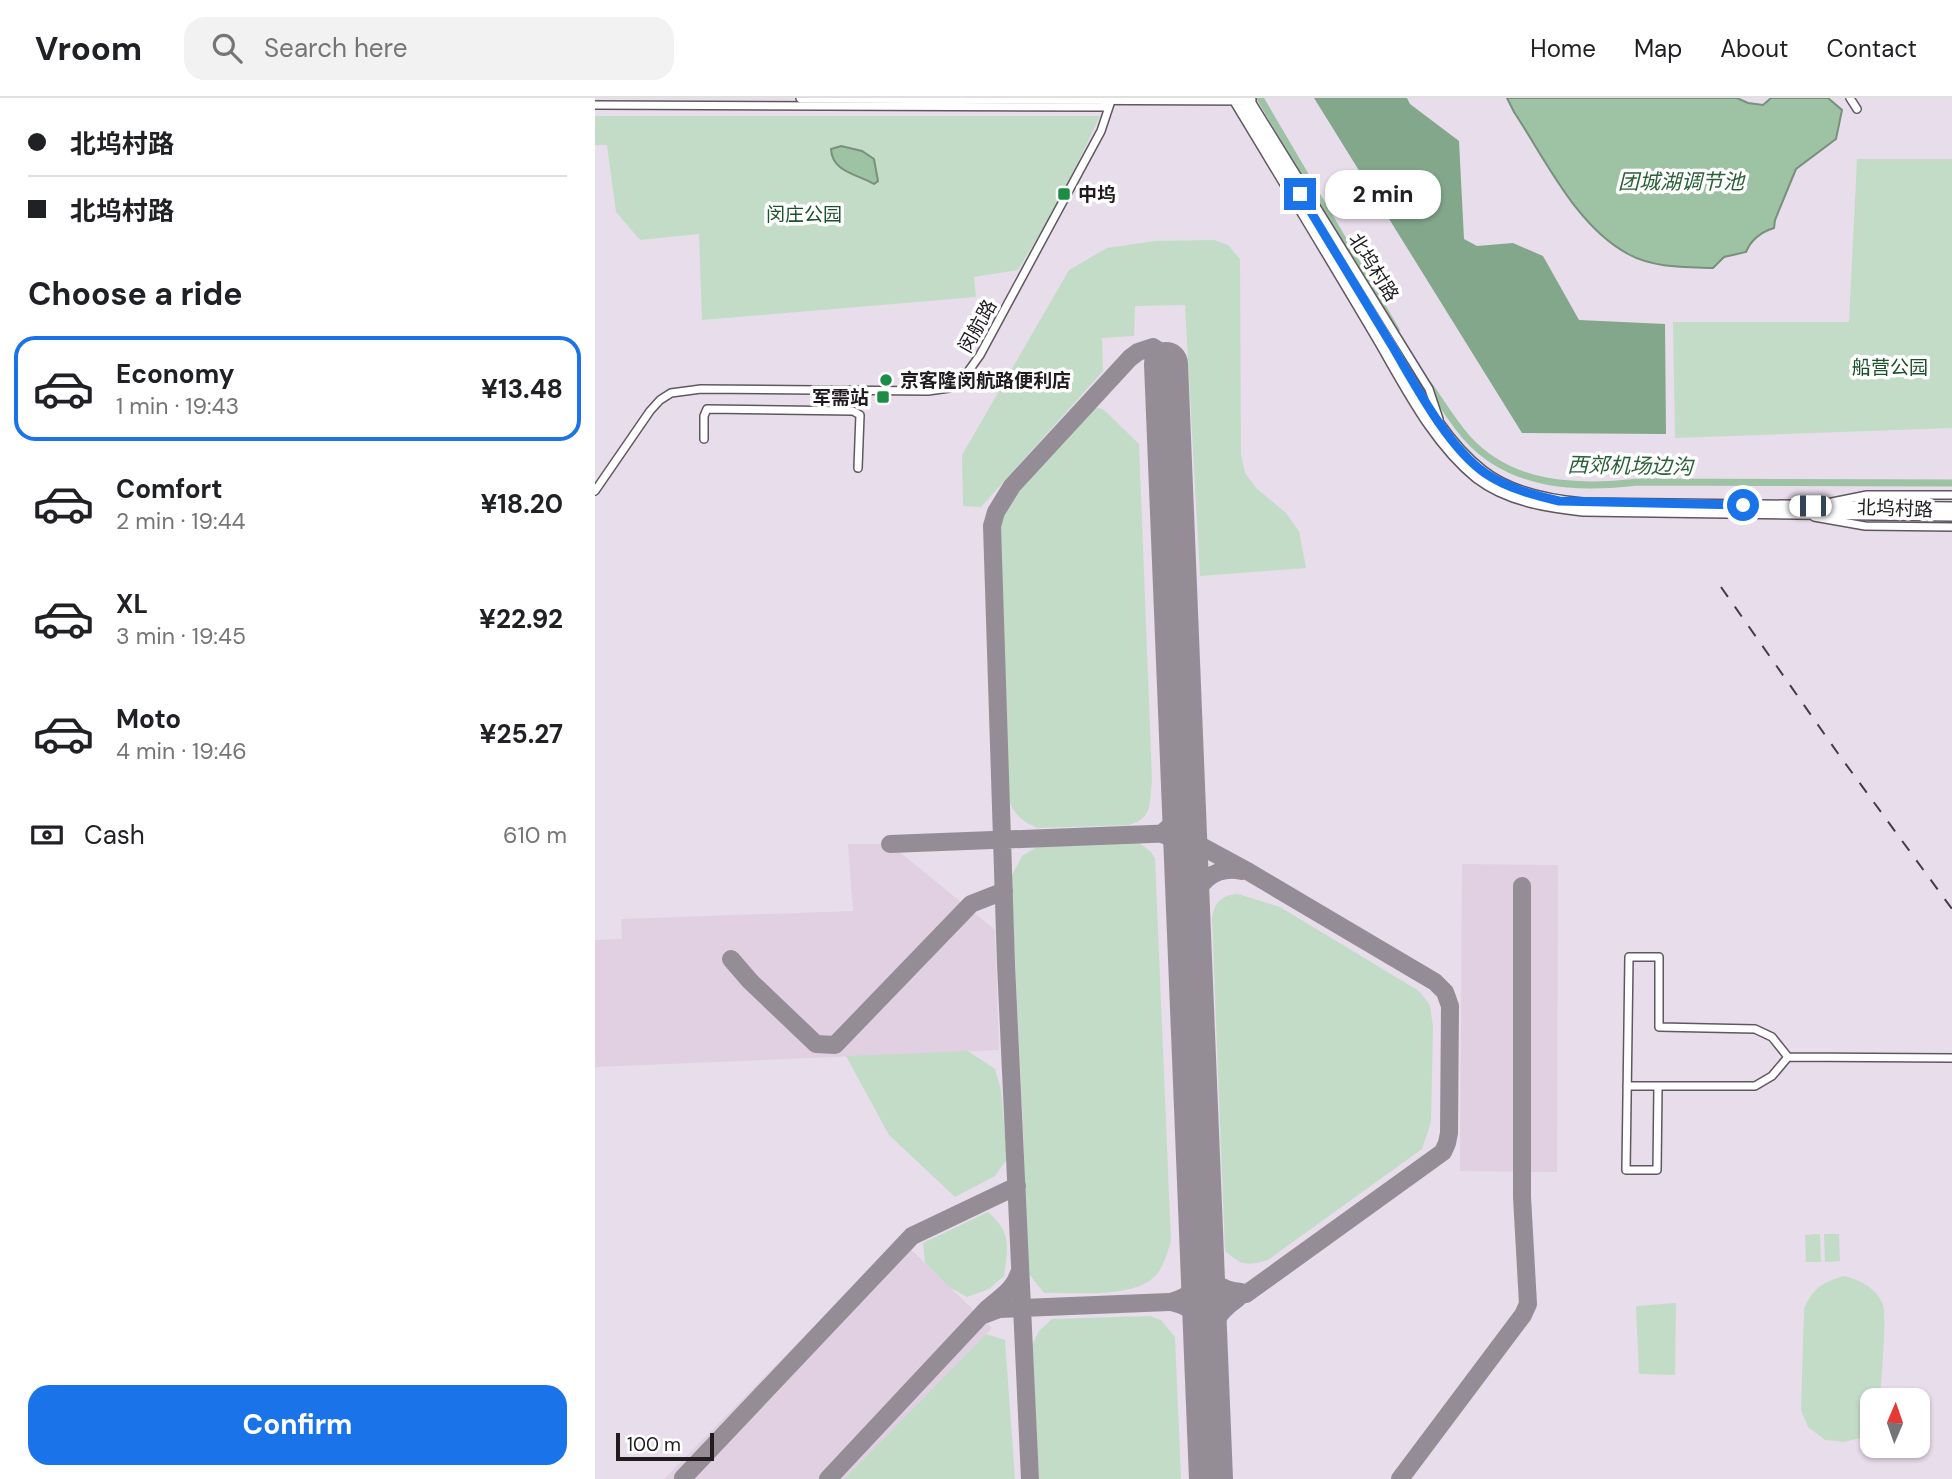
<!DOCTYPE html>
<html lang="en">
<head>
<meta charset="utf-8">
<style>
  body { margin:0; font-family:"DM Sans","Noto Sans SC",sans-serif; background:#f2f2f2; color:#202124; height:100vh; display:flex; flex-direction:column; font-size:26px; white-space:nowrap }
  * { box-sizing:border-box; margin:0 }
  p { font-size:23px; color:#757577 }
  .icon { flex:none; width:38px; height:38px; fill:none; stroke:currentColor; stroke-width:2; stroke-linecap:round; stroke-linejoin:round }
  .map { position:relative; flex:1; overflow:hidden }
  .panel { display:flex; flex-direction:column; background:#fff; width:595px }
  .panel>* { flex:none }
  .hud { display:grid; align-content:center; height:154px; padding:0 28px; background:#fff }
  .needle { width:46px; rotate:2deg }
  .fabs { position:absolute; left:1265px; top:1290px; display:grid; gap:14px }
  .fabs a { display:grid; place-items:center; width:70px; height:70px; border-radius:14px; background:#fff; box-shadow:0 2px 5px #0004; font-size:35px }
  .scale { position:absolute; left:21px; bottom:18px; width:98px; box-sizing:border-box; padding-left:7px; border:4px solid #1f1b1f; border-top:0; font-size:19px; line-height:24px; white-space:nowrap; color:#1f1b1f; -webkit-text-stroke:5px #fff; paint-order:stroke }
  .end { position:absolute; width:32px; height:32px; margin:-16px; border:9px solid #1a73e8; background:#fff; box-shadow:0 0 0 4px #fff }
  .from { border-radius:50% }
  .bubble { position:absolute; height:49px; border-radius:21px; background:#fff; box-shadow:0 2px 5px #0004; font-size:23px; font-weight:700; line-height:49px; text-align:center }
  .car { position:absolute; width:21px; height:42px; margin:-21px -10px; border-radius:9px; box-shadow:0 0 5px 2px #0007; background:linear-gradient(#fff 24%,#345 0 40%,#fff 0 76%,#345 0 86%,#fff 0) }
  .hud b { display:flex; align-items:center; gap:24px; height:66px; font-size:26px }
  .hud b+b { border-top:2px solid #e0e0e0 }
  .hud i { width:18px; height:18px; background:#202124 }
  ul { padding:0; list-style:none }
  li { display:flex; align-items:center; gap:21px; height:105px; margin:0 14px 10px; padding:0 14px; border:4px solid transparent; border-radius:21px }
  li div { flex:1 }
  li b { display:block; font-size:26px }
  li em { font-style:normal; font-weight:700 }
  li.current { border-color:#1a73e8 }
  li>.icon { width:63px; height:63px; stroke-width:1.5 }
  h2 { padding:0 28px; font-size:32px; line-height:84px }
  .pay { display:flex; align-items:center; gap:18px; height:77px; padding:0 28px; font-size:26px }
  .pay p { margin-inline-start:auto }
  .action { display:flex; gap:14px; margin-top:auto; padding:14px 28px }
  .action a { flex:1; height:80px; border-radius:21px; background:#1a73e8; color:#fff; font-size:28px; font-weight:700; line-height:80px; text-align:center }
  header { display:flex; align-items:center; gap:42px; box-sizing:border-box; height:98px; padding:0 35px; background:#fff; border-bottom:2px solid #e0e0e0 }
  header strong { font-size:33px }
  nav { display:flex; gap:38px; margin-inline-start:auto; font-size:24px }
  .search { width:490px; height:63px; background:#f2f2f2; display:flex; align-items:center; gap:18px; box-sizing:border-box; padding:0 24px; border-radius:21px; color:#757577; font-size:26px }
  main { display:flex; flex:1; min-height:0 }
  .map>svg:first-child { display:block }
  .built { fill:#e0d0e2 }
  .green { fill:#c3dcc7 }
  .forest { fill:#83a78a }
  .water { fill:#9ec2a4; stroke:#78907c; stroke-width:2 }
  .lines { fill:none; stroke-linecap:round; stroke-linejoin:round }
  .canal { stroke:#9ec2a4; stroke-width:7 }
  .taxiway { stroke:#958d96; stroke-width:18 }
  .runway { stroke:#958d96; stroke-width:44 }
  .minor-casing { stroke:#605761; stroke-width:10 }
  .major-casing { stroke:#605761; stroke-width:12 }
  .minor { stroke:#fff; stroke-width:7 }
  .major { stroke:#fff; stroke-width:9 }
  .rail { stroke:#423d43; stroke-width:2; stroke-dasharray:12 12; stroke-linecap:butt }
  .route { stroke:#1a73e8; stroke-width:9 }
  .poi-dot { fill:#1d8c45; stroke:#fff; stroke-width:2.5 }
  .labels { text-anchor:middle; stroke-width:7; stroke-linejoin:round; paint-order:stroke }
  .poi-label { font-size:19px; font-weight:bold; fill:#1f1b1f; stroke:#fff; text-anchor:start }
  .park-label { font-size:19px; fill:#1a522a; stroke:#fff }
  .street-label { font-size:19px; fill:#1f1b1f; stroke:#fff }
  .water-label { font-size:21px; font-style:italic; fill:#296037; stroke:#fff }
</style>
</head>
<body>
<header>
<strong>Vroom</strong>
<div class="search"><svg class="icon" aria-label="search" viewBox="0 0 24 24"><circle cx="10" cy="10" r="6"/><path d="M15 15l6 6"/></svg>Search here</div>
<nav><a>Home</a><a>Map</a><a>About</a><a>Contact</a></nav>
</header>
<main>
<section class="panel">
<div class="hud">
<b><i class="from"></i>北坞村路</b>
<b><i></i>北坞村路</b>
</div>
<h2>Choose a ride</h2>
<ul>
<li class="current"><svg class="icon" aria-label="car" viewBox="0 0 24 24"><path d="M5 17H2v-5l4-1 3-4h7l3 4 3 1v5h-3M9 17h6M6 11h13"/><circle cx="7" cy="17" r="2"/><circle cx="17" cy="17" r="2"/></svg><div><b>Economy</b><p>1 min · 19:43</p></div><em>¥13.48</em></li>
<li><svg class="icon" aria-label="car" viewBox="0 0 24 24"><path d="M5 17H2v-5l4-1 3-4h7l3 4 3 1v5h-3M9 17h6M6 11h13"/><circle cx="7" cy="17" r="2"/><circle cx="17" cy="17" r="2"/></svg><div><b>Comfort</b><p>2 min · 19:44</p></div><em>¥18.20</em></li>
<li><svg class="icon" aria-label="car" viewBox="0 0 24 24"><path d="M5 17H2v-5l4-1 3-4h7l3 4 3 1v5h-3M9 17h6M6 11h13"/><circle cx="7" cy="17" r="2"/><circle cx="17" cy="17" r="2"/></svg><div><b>XL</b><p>3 min · 19:45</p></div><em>¥22.92</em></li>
<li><svg class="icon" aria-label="car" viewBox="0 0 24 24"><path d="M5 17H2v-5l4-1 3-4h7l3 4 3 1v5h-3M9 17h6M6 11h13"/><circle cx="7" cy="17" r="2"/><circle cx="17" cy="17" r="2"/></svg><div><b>Moto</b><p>4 min · 19:46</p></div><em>¥25.27</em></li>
</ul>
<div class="pay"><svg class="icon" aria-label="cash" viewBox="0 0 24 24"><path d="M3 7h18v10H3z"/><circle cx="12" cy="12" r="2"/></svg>Cash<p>610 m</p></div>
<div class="action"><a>Confirm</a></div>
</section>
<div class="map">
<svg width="1357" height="1381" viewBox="0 0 1357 1381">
  <rect width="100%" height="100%" fill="#e8ddea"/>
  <path class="built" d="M253,746H295L400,832L404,952L0,969V842L27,841L26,821L258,813Z
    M867,766L963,767L962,1074L865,1073Z
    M305,1141L397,1230L249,1381H69Z"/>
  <path class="green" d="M0,18H505L464,104L423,172L379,179L381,199L107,222L104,136L45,142L21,114L12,47H0Z
    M1262,61H1357V330L1080,340L1078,224H1254Z
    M619,142L633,147L645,161L646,356L650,375L661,390L691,415L704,433L711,470L605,478L590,207L540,208L539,238L507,240L508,273L386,409L368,408L367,357L474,172L512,150L560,143Z
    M499,309L508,311L544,346L557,682C554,704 559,720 534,727L443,730C425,723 416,713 412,695L402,440L411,407L419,393L494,311Z
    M540,742L555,753L560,760L576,1143C572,1155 569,1169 560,1178C539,1201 478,1194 449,1195L431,1172L429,1049L416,779L427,758L445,747Z
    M643,796L685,809L824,893L835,907L838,929L836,1024L827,1051L673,1162C652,1168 647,1168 630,1153L617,821C619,805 626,797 643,796Z
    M373,953L400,971L406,992L412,1061L400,1078L360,1099L294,1037L251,958Z
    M393,1114C417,1135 413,1148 409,1178L394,1191L372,1199L354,1189L330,1165L328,1145Z
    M1225,1136L1226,1164H1211L1210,1137Z
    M1229,1136H1244L1245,1163L1230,1164Z
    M1249,1178C1265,1182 1282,1190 1288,1207C1292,1218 1286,1285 1285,1302H1278L1277,1331L1265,1340L1249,1344L1230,1342L1213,1329L1206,1312L1209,1211C1218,1190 1228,1184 1249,1178Z
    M1081,1205L1080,1277L1044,1276L1041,1208Z
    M555,1218L566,1222L580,1239L586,1381H444L437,1247L444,1233L457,1221Z
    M391,1236L410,1242L420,1381H249Z"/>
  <path class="forest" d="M719,0H812L815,6L864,43L869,141L882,148L918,145L948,158L984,222L1070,226L1071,336L927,335Z"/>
  <path class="water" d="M912,0H1142L1153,5L1168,7L1176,0H1233L1247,12L1241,41L1201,71L1180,122L1179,130C1166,134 1156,142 1151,154L1129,159L1118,170C1090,169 1058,170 1033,156C981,128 951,62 919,14Z
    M246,48L267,53L279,61L283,83L279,86C262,76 237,74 236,51Z"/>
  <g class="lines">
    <path class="canal" d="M665,0L801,232
      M834,287C846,304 858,324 872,340C916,389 982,391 1043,384L1357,385"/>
    <path class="taxiway" d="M589,708L581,723L566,736C580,739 585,750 591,762
      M295,746L582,735L654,774L840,884L850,894L855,908L854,1035L852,1045L848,1054L651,1196L623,1202L404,1211L388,1217
      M593,810C603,785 618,767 647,773
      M136,861L155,883L221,946L240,947L376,806L409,793
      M610,1235C605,1217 595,1208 576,1204C598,1198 605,1187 607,1166C615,1184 626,1192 646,1194
      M611,1253C615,1228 622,1215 642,1201
      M88,1380L317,1138L422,1088
      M233,1381L393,1210C407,1198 420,1191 425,1172
      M435,1381L411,866L397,428L401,414L417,388L535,260L543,254L558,249L569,256L571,266
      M805,1381L928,1217L933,1206L927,1099V788"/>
    <path class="runway" d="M571,266L616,1381"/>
    <g class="minor-casing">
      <path id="minor" d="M654,0L834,291L844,321
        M1255,0L1262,11
        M0,7L508,9L516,2
        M109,341V318L112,311L258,313L265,317L263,370
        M0,393L55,313L65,302L76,295L106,291L333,293L354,290L365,285L385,257L506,33L517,0
        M1232,405L1272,397H1357
        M1219,419L1270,428L1357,429
        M1193,959L1357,960
        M1032,988H1160L1177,978L1193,959
        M1063,989L1062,1072H1031L1034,859H1064V929L1160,931L1177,939L1193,959"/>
    </g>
    <g class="major-casing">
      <path id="major" d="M206,0L656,2
        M638,0C685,78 732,155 778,233C808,283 836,343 882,380C912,403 952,409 988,413L1357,418
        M646,0C695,78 742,157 790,236C818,282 844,339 888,373C916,395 954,402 988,405L1357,409"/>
    </g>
    <use href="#minor" class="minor"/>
    <use href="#major" class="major"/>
    <path class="rail" d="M1126,489L1242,654L1357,811"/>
  </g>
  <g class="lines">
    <path class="route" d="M705,96C736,148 768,199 799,251C822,290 853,349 890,375C912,390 938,397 964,403L1148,407"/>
  </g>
  <g class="poi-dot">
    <rect x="462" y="89" width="14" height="14" rx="3.5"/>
    <circle cx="291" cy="282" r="7"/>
    <rect x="281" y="292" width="14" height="14" rx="3.5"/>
  </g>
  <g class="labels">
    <g class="poi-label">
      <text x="483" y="103">中坞</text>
      <text x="305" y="289">京客隆闵航路便利店</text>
      <text x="274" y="306" text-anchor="end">军需站</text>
    </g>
    <g class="park-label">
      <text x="209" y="123">闵庄公园</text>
      <text x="1295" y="276">船营公园</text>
    </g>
    <g class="street-label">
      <text transform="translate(779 169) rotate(58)" y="7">北坞村路</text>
      <text transform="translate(382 228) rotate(-61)" y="7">闵航路</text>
      <text transform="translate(1300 410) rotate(2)" y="7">北坞村路</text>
    </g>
    <g class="water-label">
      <text x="1086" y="91">团城湖调节池</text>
      <text transform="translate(1035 368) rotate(1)" y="7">西郊机场边沟</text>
    </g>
  </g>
</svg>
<div class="fabs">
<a><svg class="needle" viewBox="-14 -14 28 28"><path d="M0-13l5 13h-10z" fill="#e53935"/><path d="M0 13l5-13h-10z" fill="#757577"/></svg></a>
</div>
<div class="scale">100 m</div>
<i class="end from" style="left:1148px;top:407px"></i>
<i class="end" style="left:705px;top:96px"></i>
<div class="bubble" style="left:730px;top:72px;width:116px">2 min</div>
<i class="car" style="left:1215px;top:408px;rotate:270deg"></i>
</div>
</main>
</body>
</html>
